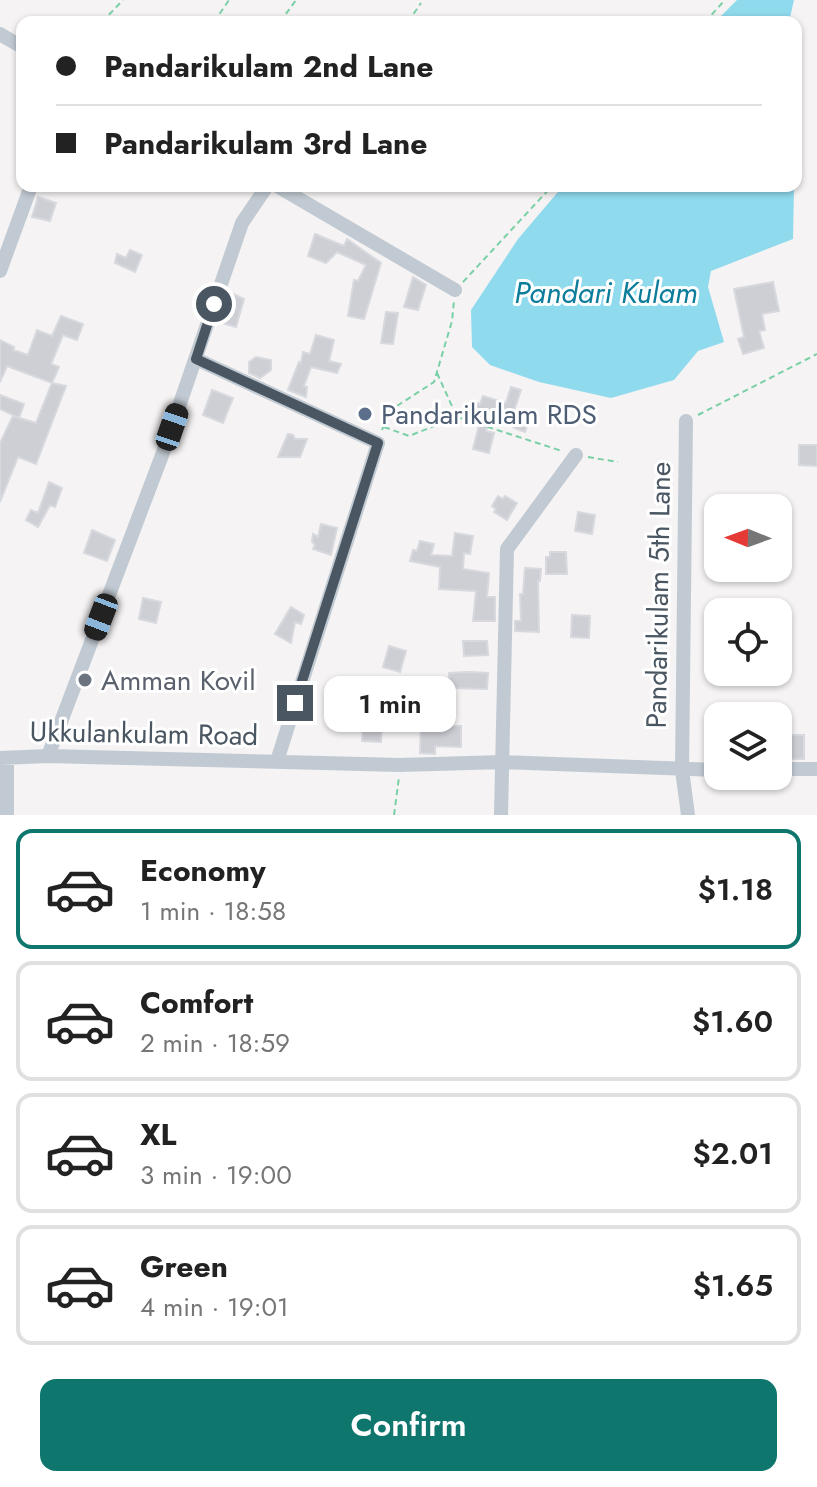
<!DOCTYPE html>
<html lang="en">
<head>
<meta charset="utf-8">
<style>
  body { margin:0; font-family:Jost,sans-serif; background:#f6f6f6; color:#222; height:100vh; display:flex; flex-direction:column; font-size:30px; white-space:nowrap }
  * { box-sizing:border-box; margin:0 }
  p { font-size:26px; color:#767676 }
  .icon { flex:none; width:44px; height:44px; fill:none; stroke:currentColor; stroke-width:2; stroke-linecap:round; stroke-linejoin:round }
  .map { position:relative; height:815px; overflow:hidden }
  .details { display:flex; flex-direction:column; background:#fff; flex:1 }
  .details>* { flex:none }
  .banner { position:absolute; left:16px; top:16px; width:786px; height:176px; border-radius:16px; box-shadow:0 2px 6px #0004; display:grid; align-content:center; height:176px; padding:0 40px; background:#fff }
  .needle { width:52px; rotate:271deg }
  .buttons { position:absolute; left:704px; top:494px; display:grid; gap:16px }
  .buttons a { display:grid; place-items:center; width:88px; height:88px; border-radius:16px; background:#fff; box-shadow:0 2px 6px #0004; font-size:40px }
  .end { position:absolute; width:36px; height:36px; margin:-18px; border:10px solid #4a5661; background:#fff; box-shadow:0 0 0 4px #fff }
  .from { border-radius:50% }
  .bubble { position:absolute; height:56px; border-radius:16px; background:#fff; box-shadow:0 2px 6px #0004; font-size:26px; font-weight:600; line-height:56px; text-align:center }
  .car { position:absolute; width:24px; height:48px; margin:-24px -12px; border-radius:10px; box-shadow:0 0 6px 2px #0007; background:linear-gradient(#222 24%,#8ab4d8 0 40%,#222 0 76%,#8ab4d8 0 86%,#222 0) }
  .banner b { display:flex; align-items:center; gap:28px; height:76px; font-size:30px }
  .banner b+b { border-top:2px solid #e0e0e0 }
  .banner i { width:20px; height:20px; background:#222 }
  ul { padding:14px 0 0; list-style:none }
  li { display:flex; align-items:center; gap:24px; height:120px; margin:0 16px 12px; padding:0 24px; border:4px solid #e0e0e0; border-radius:16px }
  li div { flex:1 }
  li b { display:block; font-size:30px }
  li em { font-style:normal; font-weight:600 }
  li.active { border-color:#0f766e }
  li>.icon { width:72px; height:72px; stroke-width:1.5 }
  .primary-button { display:flex; gap:16px; margin-top:auto; padding:16px 40px }
  .primary-button a { flex:1; height:92px; border-radius:16px; background:#0f766e; color:#fff; font-size:32px; font-weight:600; line-height:92px; text-align:center }
  .map>svg:first-child { display:block }
  .water { fill:#90daee }
  .building { fill:#cdcfd5; stroke:#d7d9de; stroke-width:2 }
  .lines { fill:none; stroke-linecap:round; stroke-linejoin:round }
  .path { stroke:#7ad0a6; stroke-width:2; stroke-dasharray:6 4; stroke-linecap:butt }
  .minor { stroke:#c1cad2; stroke-width:14 }
  .route { stroke:#4a5661; stroke-width:10 }
  .service-dot { fill:#5c6f8a; stroke:#fff; stroke-width:3 }
  .worship-dot { fill:#6b7280; stroke:#fff; stroke-width:3 }
  .labels { text-anchor:middle; stroke-width:6; stroke-linejoin:round; paint-order:stroke }
  .service-label { font-size:28px; fill:#4e5e75; stroke:#fff; text-anchor:start }
  .street-label { font-size:28px; fill:#4a5661; stroke:#fff }
  .worship-label { font-size:28px; fill:#5b616d; stroke:#fff; text-anchor:start }
  .water-label { font-size:30px; font-style:italic; fill:#0c7c9b; stroke:#fff }
</style>
</head>
<body>
<div class="map">
<svg width="817" height="815" viewBox="0 0 817 815">
  <rect width="100%" height="100%" fill="#f5f3f3"/>
  <path class="water" d="M737,0H794L789,22H715Z
    M563,186H794L793,239L711,271L708,287L724,342L698,351L674,380L611,398L539,382L490,365L472,347L471,310L518,239Z"/>
  <path class="building" d="M38,197L56,203L50,221L32,217Z
    M315,234L344,246L347,239L381,263L364,319L348,316L354,280L358,281L366,265L337,252L326,263L308,256Z
    M130,250L142,255L135,272L115,263L117,254L126,258Z
    M413,277L426,285L418,310L404,307Z
    M773,282L779,311L762,314L765,330L759,331L764,348L743,354L738,339L744,337L734,289Z
    M229,292L244,299L236,327L219,322Z
    M386,312L398,313L393,344L381,343Z
    M61,316L83,324L77,340L63,335L51,364L59,367L52,383L7,366L0,382V340L14,347L13,350L28,355L37,330L52,336Z
    M316,335L334,340L329,361L341,364L337,373L311,367L304,386L307,387L306,397L288,390L299,362L301,363L303,352L310,354Z
    M256,357L271,360V370L260,378L249,373V362Z
    M52,383L66,386L36,464L18,457L0,502V443L13,416L36,423Z
    M511,387L521,390L514,411L530,415L525,432L514,428L511,422L491,413L486,431L494,433L489,453L473,449L481,417L472,412L475,402L480,404L483,396L506,403Z
    M212,390L233,398L223,423L203,415Z
    M0,395L24,404L19,418L0,409Z
    M288,434L293,435L295,439H307L300,457H278Z
    M799,445H817V466L799,465Z
    M49,482L62,488L55,507L50,505L38,527L26,520L31,510L38,513Z
    M498,496L503,499L505,496L517,503L507,520L494,512L496,509L492,506Z
    M578,512L595,515L592,534L575,531Z
    M321,524L337,528L331,555L313,549L315,545L312,542L313,534L318,537Z
    M92,530L115,540L107,561L84,553Z
    M455,533L473,536L470,554L464,553L463,569L489,573L487,597H495V621H473L476,591L439,589L440,567L410,561L413,550L417,551L420,541L434,544L431,555L452,556Z
    M550,552H566L567,574H546V557H550Z
    M525,568L541,569L540,581H538L539,632L515,631V621H521L520,594H523Z
    M143,598L161,602L156,623L139,619Z
    M291,607L304,615L301,624L295,622L291,643L275,634Z
    M572,615L590,616L589,638L571,637Z
    M463,641H487L488,655L464,656Z
    M389,646L406,651L400,672L383,667Z
    M470,672L488,673L487,689L449,688V673Z
    M365,691L382,694L379,720H382L381,742L362,741Z
    M422,691L439,693L437,726H461V747L435,746V754L420,753Z
    M791,735H804V759H779L780,744H790Z"/>
  <g class="lines">
    <path class="path" d="M102,22L123,0
      M214,22L229,0
      M280,22L296,0
      M377,22L379,19L384,22
      M408,22L421,3
      M705,22L725,0
      M463,282L552,186
      M437,373L456,415
      M698,415L817,354
      M384,427L409,436L457,417L562,451
      M382,430L389,411L434,382L452,321L454,301
      M588,457L618,462
      M394,815L399,777"/>
    <path class="minor" d="M0,34L22,47
      M277,186L455,290
      M0,271L31,186
      M196,359L378,443L277,761
      M686,421L682,770L688,815
      M48,756L164,450L242,223L267,186
      M0,758L48,756L400,765L504,762L718,770
      M778,769H817
      M7,815V758
      M501,815L507,549L576,455"/>
  </g>
  <g class="lines">
    <path class="route" d="M214,304L196,359L378,443L295,703"/>
  </g>
  <circle class="service-dot" cx="365" cy="414" r="8"/>
  <circle class="worship-dot" cx="85" cy="680" r="8"/>
  <g class="labels">
    <g class="service-label">
      <text x="381" y="424">Pandarikulam RDS</text>
    </g>
    <g class="street-label">
      <text transform="translate(658 595) rotate(-89)" y="10">Pandarikulam 5th Lane</text>
      <text transform="translate(144 733) rotate(1)" y="10">Ukkulankulam Road</text>
    </g>
    <g class="worship-label">
      <text x="101" y="690">Amman Kovil</text>
    </g>
    <g class="water-label">
      <text x="606" y="303">Pandari Kulam</text>
    </g>
  </g>
</svg>
<div class="buttons">
<a><svg class="needle" viewBox="-14 -14 28 28"><path d="M0-13l5 13h-10z" fill="#e53935"/><path d="M0 13l5-13h-10z" fill="#767676"/></svg></a>
<a><svg class="icon" aria-label="locate" viewBox="0 0 24 24"><circle cx="12" cy="12" r="6"/><path d="M12 2v4M12 18v4M2 12h4M18 12h4"/></svg></a>
<a><svg class="icon" aria-label="layers" viewBox="0 0 24 24"><path d="M12 4l9 5-9 5-9-5zM3 14l9 5 9-5"/></svg></a>
</div>
<i class="end from" style="left:214px;top:304px"></i>
<i class="end" style="left:295px;top:703px"></i>
<div class="bubble" style="left:324px;top:676px;width:132px">1 min</div>
<i class="car" style="left:172px;top:427px;rotate:19deg"></i>
<i class="car" style="left:101px;top:617px;rotate:201deg"></i>
<div class="banner">
<b><i class="from"></i>Pandarikulam 2nd Lane</b>
<b><i></i>Pandarikulam 3rd Lane</b>
</div>
</div>
<section class="details">
<ul>
<li class="active"><svg class="icon" aria-label="car" viewBox="0 0 24 24"><path d="M5 17H2v-5l4-1 3-4h7l3 4 3 1v5h-3M9 17h6M6 11h13"/><circle cx="7" cy="17" r="2"/><circle cx="17" cy="17" r="2"/></svg><div><b>Economy</b><p>1 min · 18:58</p></div><em>$1.18</em></li>
<li><svg class="icon" aria-label="car" viewBox="0 0 24 24"><path d="M5 17H2v-5l4-1 3-4h7l3 4 3 1v5h-3M9 17h6M6 11h13"/><circle cx="7" cy="17" r="2"/><circle cx="17" cy="17" r="2"/></svg><div><b>Comfort</b><p>2 min · 18:59</p></div><em>$1.60</em></li>
<li><svg class="icon" aria-label="car" viewBox="0 0 24 24"><path d="M5 17H2v-5l4-1 3-4h7l3 4 3 1v5h-3M9 17h6M6 11h13"/><circle cx="7" cy="17" r="2"/><circle cx="17" cy="17" r="2"/></svg><div><b>XL</b><p>3 min · 19:00</p></div><em>$2.01</em></li>
<li><svg class="icon" aria-label="car" viewBox="0 0 24 24"><path d="M5 17H2v-5l4-1 3-4h7l3 4 3 1v5h-3M9 17h6M6 11h13"/><circle cx="7" cy="17" r="2"/><circle cx="17" cy="17" r="2"/></svg><div><b>Green</b><p>4 min · 19:01</p></div><em>$1.65</em></li>
</ul>
<div class="primary-button"><a>Confirm</a></div>
</section>
</body>
</html>
